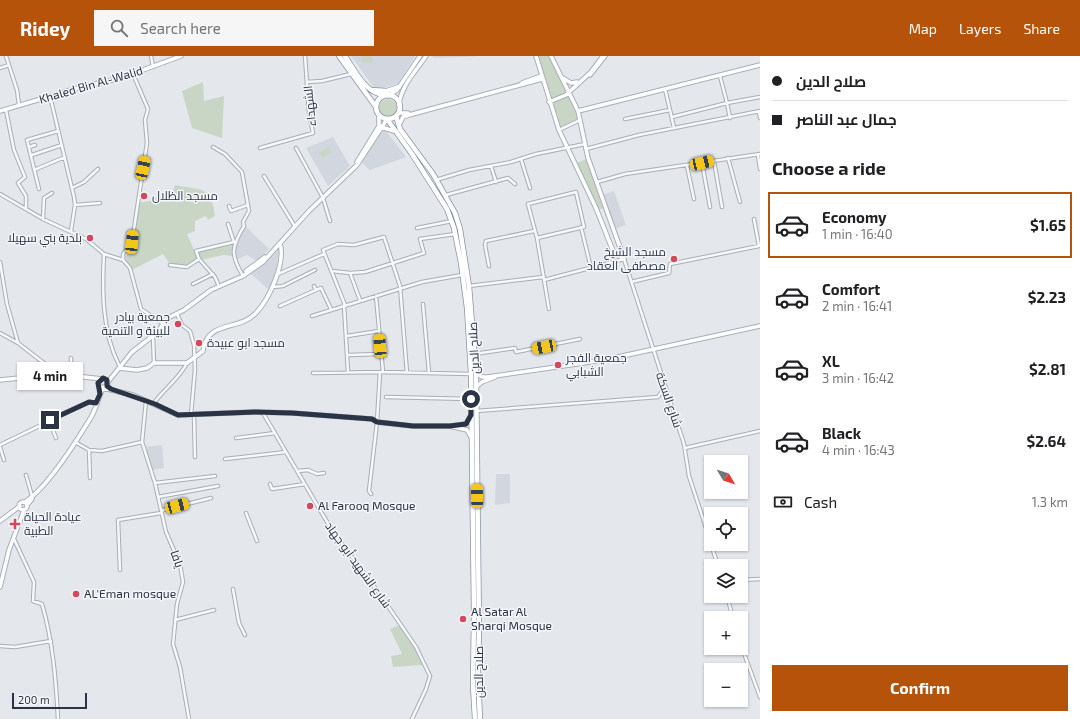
<!DOCTYPE html>
<html lang="en">
<head>
<meta charset="utf-8">
<style>
  body { margin:0; font-family:"Exo 2",Cairo,sans-serif; background:#f6f6f6; color:#202124; height:100vh; display:flex; flex-direction:column; font-size:15px; white-space:nowrap }
  * { box-sizing:border-box; margin:0 }
  p { font-size:13px; color:#757577 }
  .icon { flex:none; width:22px; height:22px; fill:none; stroke:currentColor; stroke-width:2; stroke-linecap:round; stroke-linejoin:round }
  .map { position:relative; flex:1; overflow:hidden }
  .side { display:flex; flex-direction:column; background:#fff; width:320px }
  .side>* { flex:none }
  .top-card { display:grid; align-content:center; height:88px; padding:0 12px; background:#fff }
  .needle { width:26px; rotate:129deg }
  .tools { position:absolute; left:704px; top:399px; display:grid; gap:8px }
  .tools a { display:grid; place-items:center; width:44px; height:44px; border-radius:0px; background:#fff; box-shadow:0 1px 3px #0004; font-size:20px }
  .scale { position:absolute; left:12px; bottom:10px; width:75px; box-sizing:border-box; padding-left:4px; border:2px solid #2b3445; border-top:0; font-size:11px; line-height:14px; white-space:nowrap; color:#2b3445; -webkit-text-stroke:3px #f4f6f9; paint-order:stroke }
  .end { position:absolute; width:18px; height:18px; margin:-9px; border:5px solid #2b3445; background:#fff; box-shadow:0 0 0 2px #fff }
  .from { border-radius:50% }
  .bubble { position:absolute; height:28px; border-radius:0px; background:#fff; box-shadow:0 1px 3px #0004; font-size:13px; font-weight:700; line-height:28px; text-align:center }
  .car { position:absolute; width:12px; height:24px; margin:-12px -6px; border-radius:5px; box-shadow:0 0 3px 1px #0007; background:linear-gradient(#f5c518 24%,#345 0 40%,#f5c518 0 76%,#345 0 86%,#f5c518 0) }
  .top-card b { display:flex; align-items:center; gap:14px; height:38px; font-size:15px }
  .top-card b+b { border-top:1px solid #e0e0e0 }
  .top-card i { width:10px; height:10px; background:#202124 }
  ul { padding:0; list-style:none }
  li { display:flex; align-items:center; gap:12px; height:66px; margin:0 8px 6px; padding:0 4px; border:2px solid transparent; border-radius:0px }
  li div { flex:1 }
  li b { display:block; font-size:15px }
  li em { font-style:normal; font-weight:700 }
  li.selected { border-color:#b45309 }
  li>.icon { width:36px; height:36px; stroke-width:1.5 }
  h2 { padding:0 12px; font-size:18px; line-height:48px }
  .pay { display:flex; align-items:center; gap:10px; height:44px; padding:0 12px; font-size:15px }
  .pay p { margin-inline-start:auto }
  .action { display:flex; gap:8px; margin-top:auto; padding:8px 12px }
  .action a { flex:1; height:46px; border-radius:0px; background:#b45309; color:#fff; font-size:16px; font-weight:700; line-height:46px; text-align:center }
  header { display:flex; align-items:center; gap:24px; box-sizing:border-box; height:56px; padding:0 20px; background:#b45309; color:#fff }
  header strong { font-size:19px }
  nav { display:flex; gap:22px; margin-inline-start:auto; font-size:14px }
  .search { width:280px; height:36px; background:#f6f6f6; display:flex; align-items:center; gap:10px; box-sizing:border-box; padding:0 14px; border-radius:0px; color:#757577; font-size:15px }
  main { display:flex; flex:1; min-height:0 }
  .map>svg:first-child { display:block }
  .built { fill:#d2d6de }
  .green { fill:#c9d6c5 }
  .lines { fill:none; stroke-linecap:round; stroke-linejoin:round }
  .street-casing { stroke:#a9aeb7; stroke-width:4.5 }
  .secondary-casing { stroke:#a9aeb7; stroke-width:5.5 }
  .highway-casing { stroke:#8b94a3; stroke-width:6 }
  .street { stroke:#f7f8fa; stroke-width:2.5 }
  .secondary { stroke:#fff; stroke-width:3.5 }
  .highway { stroke:#fff; stroke-width:4.5 }
  .route { stroke:#2b3445; stroke-width:5 }
  .poi-dot { fill:#d1495b; stroke:#f4f6f9; stroke-width:1.5 }
  .labels { text-anchor:middle; stroke-width:3; stroke-linejoin:round; paint-order:stroke }
  .street-label { font-size:12px; fill:#2b3445; stroke:#f4f6f9 }
  .poi-label { font-size:12px; fill:#2b3445; stroke:#f4f6f9; text-anchor:start }
</style>
</head>
<body>
<header>
<strong>Ridey</strong>
<div class="search"><svg class="icon" aria-label="search" viewBox="0 0 24 24"><circle cx="10" cy="10" r="6"/><path d="M15 15l6 6"/></svg>Search here</div>
<nav><a>Map</a><a>Layers</a><a>Share</a></nav>
</header>
<main>
<div class="map">
<svg width="760" height="663" viewBox="0 0 760 663">
  <rect width="100%" height="100%" fill="#e4e7ec"/>
  <path class="built" d="M351,0H415L398,27L380,33L374,32Z
    M431,0H483L434,2Z
    M381,74L387,76L406,101L370,114L362,107Z
    M333,81L350,110L328,130L306,92Z
    M614,135L626,169L615,173L603,139Z
    M245,170L269,193L257,205L247,199L236,204L235,186Z
    M277,194L279,195L275,219L273,228L269,234L251,218Z
    M162,389L164,412L152,414L145,391Z
    M496,418H510V447L495,449Z"/>
  <path class="green" d="M362,0L373,1V7L361,6Z
    M537,0H550C559,22 572,41 578,64L560,71Z
    M203,26L204,45L224,40L222,82L192,72L182,35Z
    M379 52a9 9 0 1 1 18 0a9 9 0 1 1-18 0Z
    M329,91L332,96L322,102L319,97Z
    M586,103L605,152L597,154L575,108Z
    M175,129C201,135 211,128 215,160L208,164L206,160L195,165V175L187,178L195,196L233,189V200L223,199L201,204L199,202L186,211L170,208L163,198L132,214L125,201L134,187L138,147L155,144L157,138L171,140Z
    M400,569L416,594L423,609L393,611L391,600L402,598L390,573Z"/>
  <g class="lines">
    <g class="street-casing">
      <path id="street" d="M6,0L17,34L19,49
        M151,0L153,11
        M0,12L9,9
        M133,18L148,53L145,64L147,87L132,186L123,198V204L130,212L141,253L162,267
        M720,20L727,47L760,41
        M307,26L322,25L351,18
        M50,40L74,141L75,149L71,175
        M6,54L14,94L25,121L18,127L26,140V153
        M670,54L674,72
        M759,56L760,62
        M672,61L727,47L730,62
        M625,63L670,54L665,33
        M559,74L580,64
        M29,91L35,89
        M213,91L225,98L242,116L249,155L243,166L244,170C232,190 230,198 242,218
        M260,92L313,77L309,57L305,0
        M296,92L322,140
        M586,93L639,79L760,55
        M32,99L62,89
        M758,99L760,113
        M728,102L740,146
        M521,103L530,132
        M714,105L722,151
        M702,107L710,151
        M491,110L496,126
        M687,110L694,143
        M34,114L65,101
        M264,120L294,169
        M436,124L469,114L511,106L536,98L585,88
        M597,126L625,118L760,98
        M72,132L84,126L98,113
        M39,133L27,84L58,75
        M0,138L43,163L86,183L104,198L123,204
        M446,139L508,122L515,128
        M323,142L330,165
        M75,149L100,147
        M229,150L231,155L248,149
        M43,163L44,142L52,137
        M581,171L591,212
        M417,172L452,165
        M537,182L584,171L576,136L528,148L537,182L549,253
        M104,198C102,235 102,276 119,309
        M199,203L196,195L234,186L228,168
        M0,206L7,248L18,287
        M170,209L187,211L199,203L215,221L218,228
        M489,210L485,189L486,185L534,175
        M332,215L350,217L365,216L424,197L420,183L455,178
        M350,217L360,244
        M278,218L324,198
        M544,224L624,203L684,388L689,420L711,487
        M631,226L669,217L670,208L759,190L754,163
        M193,228L213,218
        M469,230L543,221
        M273,231L283,230L315,214
        M316,234L321,232L331,253
        M376,240L383,316
        M423,248L429,317
        M344,249L348,316
        M345,249L323,194L338,188L354,189L384,181L400,230L407,317
        M280,250L316,234L314,230
        M177,258L182,269L190,275L194,289L195,313L191,359
        M312,260L422,226L462,219
        M0,277L18,287L58,318
        M347,280L379,275
        M153,281L154,307
        M474,298L515,292L516,296L580,283
        M348,299L381,298
        M313,317L383,316L471,318
        M71,320V302
        M386,341L471,343
        M146,345L142,386L155,427L166,476L180,508L183,526L177,548L173,588L180,611L189,663
        M154,347C164,333 179,323 187,307
        M476,355L658,341L665,331
        M263,357L333,476L379,537L416,591L430,620L426,633L412,663
        M194,359L195,401
        M49,364L56,382
        M236,382L275,377
        M75,386L89,394L102,395L142,386
        M0,389L89,346L97,347
        M0,391L4,404
        M685,392L760,375
        M89,394L90,422
        M225,403L286,396
        M298,415L308,414L317,418L324,417
        M26,419L32,440
        M155,427L215,420
        M270,428L272,433L305,428
        M371,438L369,435L377,366L380,316
        M158,441L218,430
        M246,457L257,485
        M14,483L34,526L33,545L42,548C53,586 56,624 58,663
        M711,488L718,510
        M120,514L118,464L161,457L163,454L211,442
        M741,524L760,523
        M233,533L239,567L245,579
        M727,540L733,562
        M175,564L214,554
        M741,589L760,641
        M0,590L15,591L51,585"/>
    </g>
    <g class="secondary-casing">
      <path id="secondary" d="M536,0L559,74L596,152L613,195L624,203
        M551,0L578,55L588,102L623,200
        M590,19L605,0
        M563,22L571,27L577,26
        M522,27L541,20
        M388,40L397,34L420,0
        M549,46L566,39L591,16L603,0
        M399,50C400,31 416,15 426,0
        M0,55L78,32L121,22L181,0
        M578,55L760,9
        M398,57H408
        M399,69L403,61L409,59L542,23
        M380,73L384,72L394,75
        M357,106L379,70V59
        M246,215L265,201
        M119,312L137,314L147,312L154,307H187L203,295C207,264 238,275 255,258C269,244 286,207 280,187
        M476,317L482,321H488L604,304L760,270
        M98.5 327a4.5 4.5 0 1 1 9 0a4.5 4.5 0 1 1-9 0Z
        M0,324L58,318L102,323
        M107,327L132,296L158,276L166,263L184,254L211,234L243,220L263,206L309,155L357,109L387,63
        M476,331L482,326L495,321
        M450,370L467,374L471,381
        M25,446C47,432 76,386 90,363C96,354 98,342 103,332L133,339L178,359L255,356L292,357L372,363L377,366L413,370H450L466,368L471,359
        M19 450a4 4 0 1 1 8 0a4 4 0 1 1-8 0Z
        M27,449L32,443
        M0,465L20,450
        M0,531L9,494L24,454"/>
    </g>
    <g class="highway-casing">
      <path id="highway" d="M339,0L376,51
        M345,0C355,15 365,37 384,39
        M371,34L387,35L399,31
        M376 51a12 12 0 1 1 24 0a12 12 0 1 1-24 0Z
        M396,60L400,73L433,118L455,157L460,173L469,230L476,317L479,570L478,620L480,663
        M387,63L412,98L447,153L454,172L461,207L467,252L471,318L474,557L473,630L475,663"/>
    </g>
    <use href="#street" class="street"/>
    <use href="#secondary" class="secondary"/>
    <use href="#highway" class="highway"/>
  </g>
  <g class="lines">
    <path class="route" d="M50,364L89,346L96,347L100,338L98,327L103,322L107,324V330L111,333L155,348L178,359L255,356L292,357L372,363L377,366L413,370H450L466,368L471,359V343"/>
  </g>
  <g class="poi-dot">
    <circle cx="144" cy="140" r="4"/>
    <circle cx="90" cy="182" r="4"/>
    <circle cx="674" cy="203" r="4"/>
    <circle cx="178" cy="268" r="4"/>
    <circle cx="199" cy="287" r="4"/>
    <circle cx="558" cy="309" r="4"/>
    <circle cx="310" cy="450" r="4"/>
    <path d="M13 462h4v4h4v4h-4v4h-4v-4h-4v-4h4z"/>
    <circle cx="76" cy="538" r="4"/>
    <circle cx="463" cy="563" r="4"/>
  </g>
  <g class="labels">
    <g class="street-label">
      <text transform="translate(91 29) rotate(-16)" y="4">Khaled Bin Al-Walid</text>
      <text transform="translate(310 50) rotate(-96)" y="4">الشهداء</text>
      <text transform="translate(474 292) rotate(-93)" y="4">صلاح الدين</text>
      <text transform="translate(669 344) rotate(71)" y="4">شارع السكة</text>
      <text transform="translate(177 503) rotate(71)" y="4">يافا</text>
      <text transform="translate(358 509) rotate(54)" y="4">شارع الشهيد أبو جهاد</text>
      <text transform="translate(479 616) rotate(-90)" y="4">صلاح الدين</text>
    </g>
    <g class="poi-label">
      <text x="152" y="144">مسجد الظلال</text>
      <text x="82" y="186" text-anchor="end">بلدية بني سهيلا</text>
      <text x="666" y="200" text-anchor="end">مسجد الشيخ<tspan x="666" dy="14">مصطفى العقاد</tspan></text>
      <text x="170" y="265" text-anchor="end">جمعية بيادر<tspan x="170" dy="14">للبيئة و التنمية</tspan></text>
      <text x="207" y="291">مسجد ابو عبيدة</text>
      <text x="566" y="306">جمعية الفجر<tspan x="566" dy="14">الشبابي</tspan></text>
      <text x="318" y="454">Al Farooq Mosque</text>
      <text x="24" y="465">عيادة الحياة<tspan x="24" dy="14">الطبية</tspan></text>
      <text x="84" y="542">AL'Eman mosque</text>
      <text x="471" y="560">Al Satar Al<tspan x="471" dy="14">Sharqi Mosque</tspan></text>
    </g>
  </g>
</svg>
<div class="tools">
<a><svg class="needle" viewBox="-14 -14 28 28"><path d="M0-13l5 13h-10z" fill="#e53935"/><path d="M0 13l5-13h-10z" fill="#757577"/></svg></a>
<a><svg class="icon" aria-label="locate" viewBox="0 0 24 24"><circle cx="12" cy="12" r="6"/><path d="M12 2v4M12 18v4M2 12h4M18 12h4"/></svg></a>
<a><svg class="icon" aria-label="layers" viewBox="0 0 24 24"><path d="M12 4l9 5-9 5-9-5zM3 14l9 5 9-5"/></svg></a>
<a>+</a>
<a>−</a>
</div>
<div class="scale">200 m</div>
<i class="end from" style="left:471px;top:343px"></i>
<i class="end" style="left:50px;top:364px"></i>
<div class="bubble" style="left:17px;top:306px;width:66px">4 min</div>
<i class="car" style="left:702px;top:107px;rotate:77deg"></i>
<i class="car" style="left:143px;top:112px;rotate:12deg"></i>
<i class="car" style="left:132px;top:186px;rotate:6deg"></i>
<i class="car" style="left:380px;top:290px;rotate:355deg"></i>
<i class="car" style="left:544px;top:291px;rotate:259deg"></i>
<i class="car" style="left:477px;top:440px;rotate:359deg"></i>
<i class="car" style="left:177px;top:450px;rotate:75deg"></i>
</div>
<section class="side">
<div class="top-card">
<b><i class="from"></i>صلاح الدين</b>
<b><i></i>جمال عبد الناصر</b>
</div>
<h2>Choose a ride</h2>
<ul>
<li class="selected"><svg class="icon" aria-label="car" viewBox="0 0 24 24"><path d="M5 17H2v-5l4-1 3-4h7l3 4 3 1v5h-3M9 17h6M6 11h13"/><circle cx="7" cy="17" r="2"/><circle cx="17" cy="17" r="2"/></svg><div><b>Economy</b><p>1 min · 16:40</p></div><em>$1.65</em></li>
<li><svg class="icon" aria-label="car" viewBox="0 0 24 24"><path d="M5 17H2v-5l4-1 3-4h7l3 4 3 1v5h-3M9 17h6M6 11h13"/><circle cx="7" cy="17" r="2"/><circle cx="17" cy="17" r="2"/></svg><div><b>Comfort</b><p>2 min · 16:41</p></div><em>$2.23</em></li>
<li><svg class="icon" aria-label="car" viewBox="0 0 24 24"><path d="M5 17H2v-5l4-1 3-4h7l3 4 3 1v5h-3M9 17h6M6 11h13"/><circle cx="7" cy="17" r="2"/><circle cx="17" cy="17" r="2"/></svg><div><b>XL</b><p>3 min · 16:42</p></div><em>$2.81</em></li>
<li><svg class="icon" aria-label="car" viewBox="0 0 24 24"><path d="M5 17H2v-5l4-1 3-4h7l3 4 3 1v5h-3M9 17h6M6 11h13"/><circle cx="7" cy="17" r="2"/><circle cx="17" cy="17" r="2"/></svg><div><b>Black</b><p>4 min · 16:43</p></div><em>$2.64</em></li>
</ul>
<div class="pay"><svg class="icon" aria-label="cash" viewBox="0 0 24 24"><path d="M3 7h18v10H3z"/><circle cx="12" cy="12" r="2"/></svg>Cash<p>1.3 km</p></div>
<div class="action"><a>Confirm</a></div>
</section>
</main>
</body>
</html>
